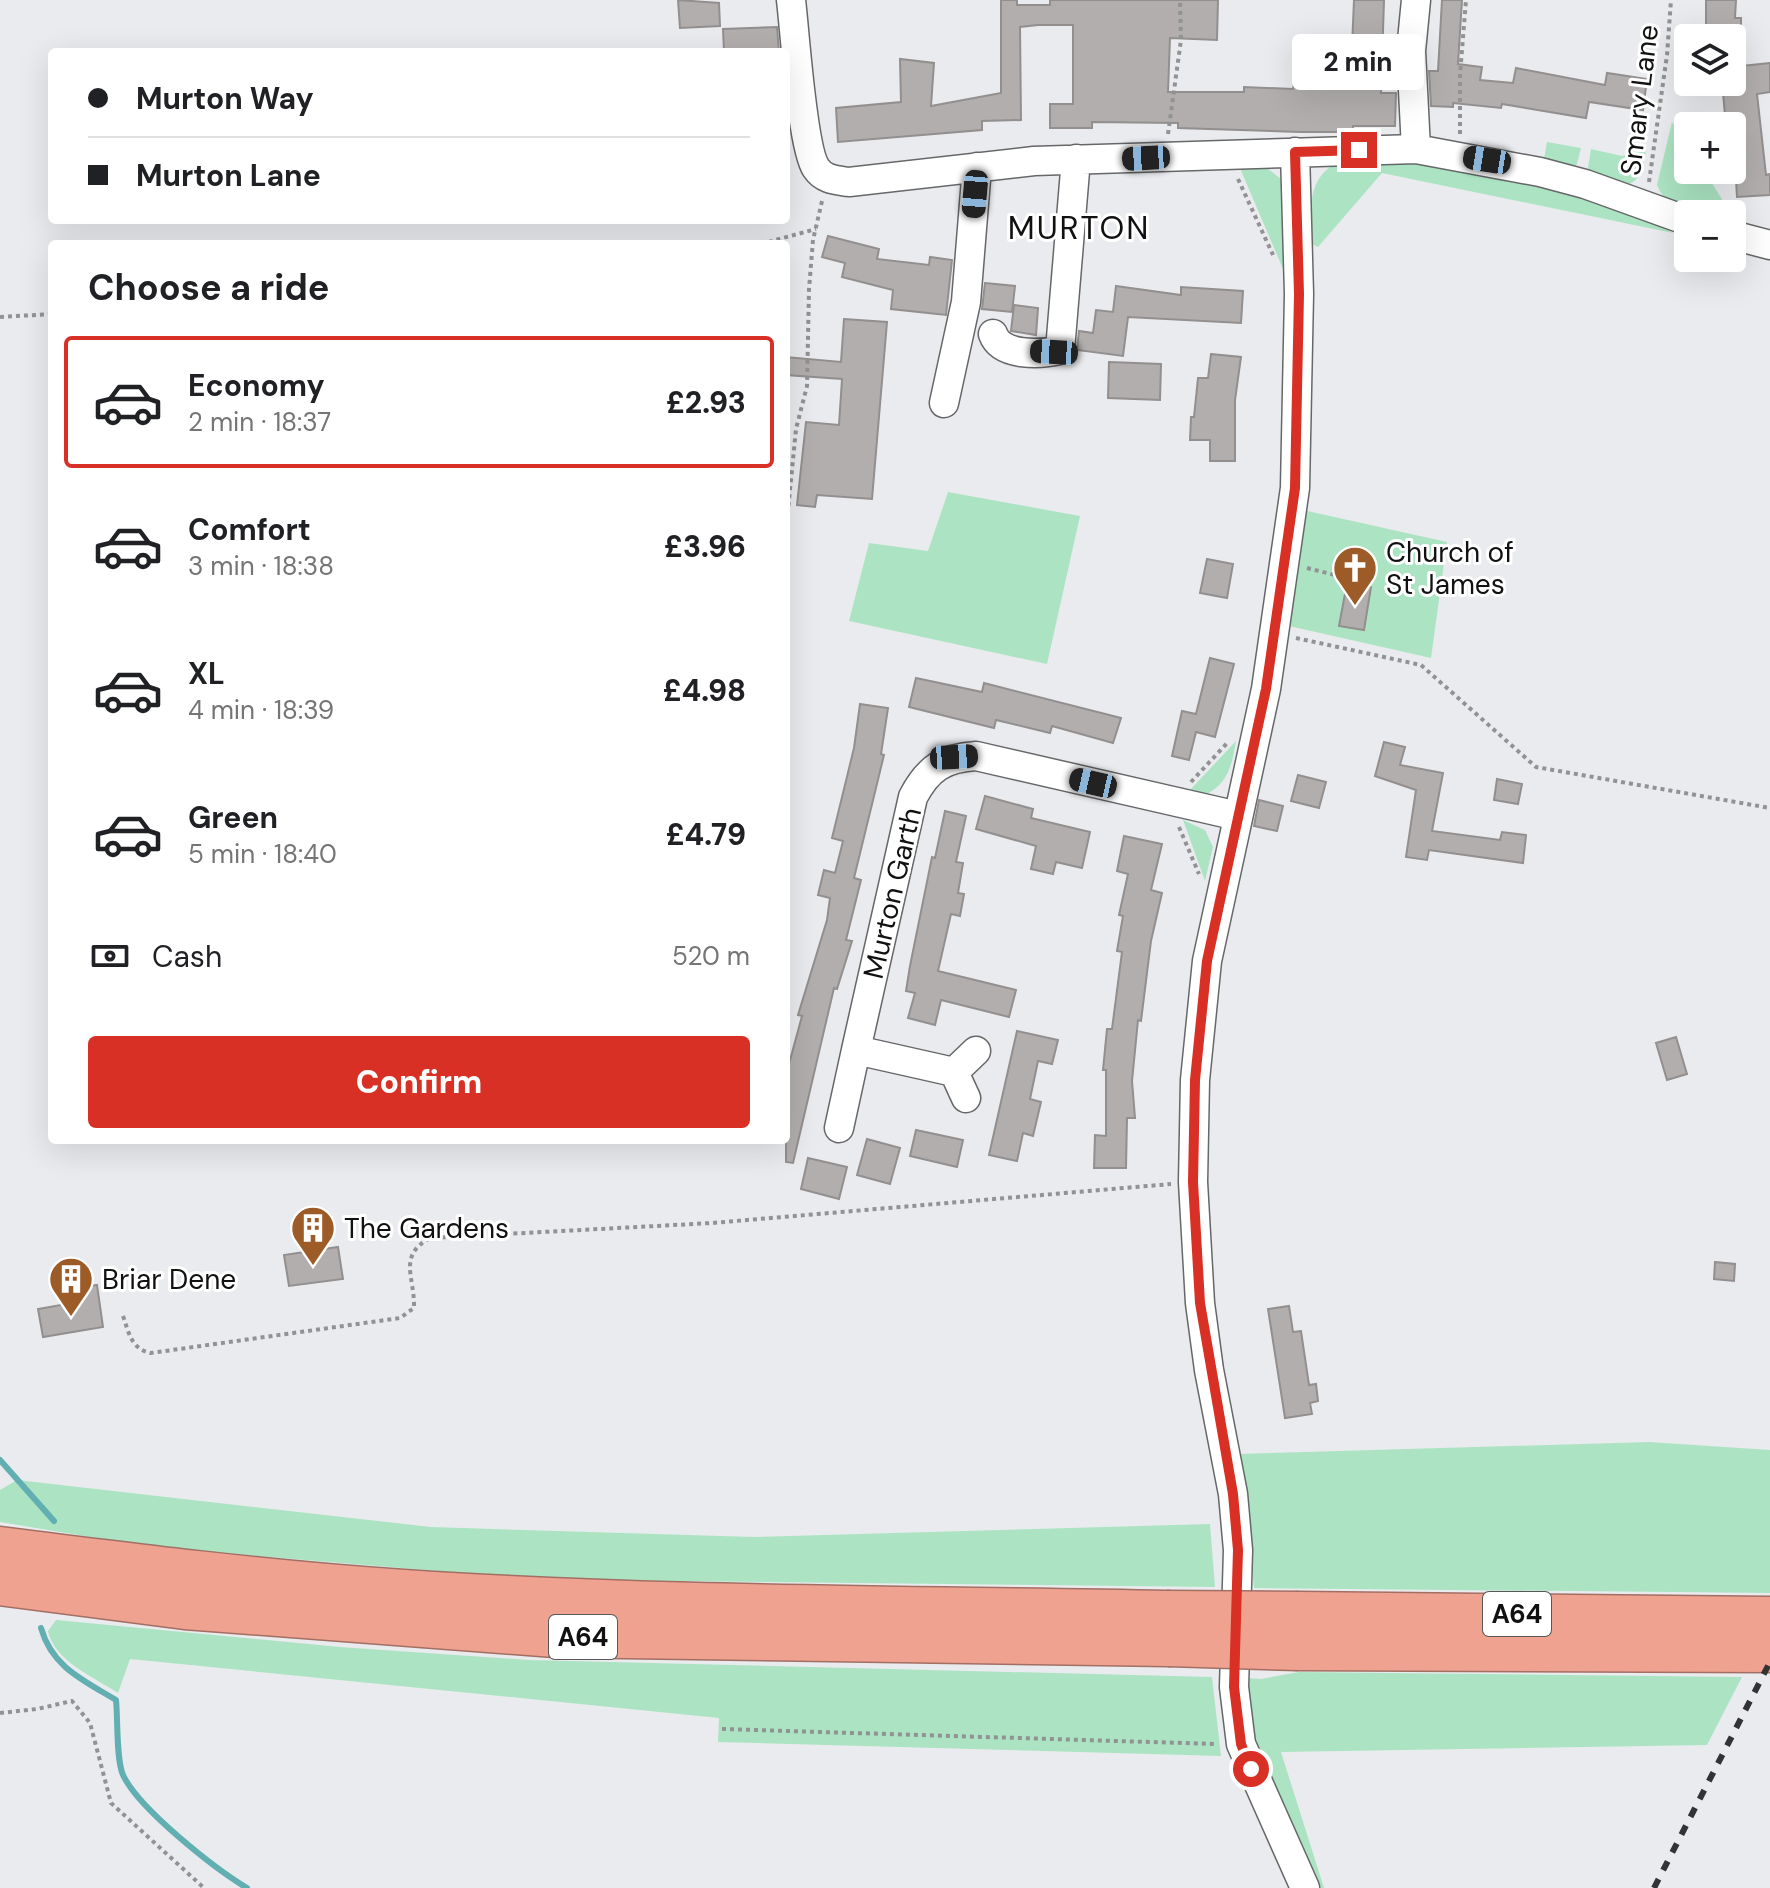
<!DOCTYPE html>
<html lang="en">
<head>
<meta charset="utf-8">
<style>
  body { margin:0; font-family:"DM Sans",sans-serif; background:#f2f2f2; color:#202124; height:100vh; display:flex; flex-direction:column; font-size:30px; white-space:nowrap }
  * { box-sizing:border-box; margin:0 }
  p { font-size:26px; color:#757577 }
  .icon { flex:none; width:44px; height:44px; fill:none; stroke:currentColor; stroke-width:2; stroke-linecap:round; stroke-linejoin:round }
  .map { position:relative; flex:1; overflow:hidden }
  .details { position:absolute; left:48px; top:240px; width:742px; height:904px; display:flex; flex-direction:column; background:#fff; border-radius:8px; box-shadow:0 8px 32px #0002 }
  .details>* { flex:none }
  .banner { position:absolute; left:48px; top:48px; width:742px; height:176px; border-radius:8px; box-shadow:0 8px 32px #0002; display:grid; align-content:center; height:176px; padding:0 40px; background:#fff }
  .fabs { position:absolute; left:1674px; top:24px; display:grid; gap:16px }
  .fabs a { display:grid; place-items:center; width:72px; height:72px; border-radius:8px; background:#fff; box-shadow:0 8px 32px #0002; font-size:40px }
  .end { position:absolute; width:36px; height:36px; margin:-18px; border:10px solid #d93025; background:#fff; box-shadow:0 0 0 4px #fff }
  .from { border-radius:50% }
  .bubble { position:absolute; height:56px; border-radius:8px; background:#fff; box-shadow:0 8px 32px #0002; font-size:26px; font-weight:800; line-height:56px; text-align:center }
  .car { position:absolute; width:24px; height:48px; margin:-24px -12px; border-radius:10px; box-shadow:0 0 6px 2px #0007; background:linear-gradient(#222 24%,#8ab4d8 0 40%,#222 0 76%,#8ab4d8 0 86%,#222 0) }
  .banner b { display:flex; align-items:center; gap:28px; height:76px; font-size:30px }
  .banner b+b { border-top:2px solid #e0e0e0 }
  .banner i { width:20px; height:20px; background:#202124 }
  ul { padding:0; list-style:none }
  li { display:flex; align-items:center; gap:24px; height:132px; margin:0 16px 12px; padding:0 24px; border:4px solid transparent; border-radius:8px }
  li div { flex:1 }
  li b { display:block; font-size:30px }
  li em { font-style:normal; font-weight:800 }
  li.on { border-color:#d93025 }
  li>.icon { width:72px; height:72px; stroke-width:1.5 }
  h2 { padding:0 40px; font-size:36px; line-height:96px }
  .pay { display:flex; align-items:center; gap:20px; height:88px; padding:0 40px; font-size:30px }
  .pay p { margin-inline-start:auto }
  .button { display:flex; gap:16px; margin-top:auto; padding:16px 40px }
  .button a { flex:1; height:92px; border-radius:8px; background:#d93025; color:#fff; font-size:32px; font-weight:800; line-height:92px; text-align:center }
  .map>svg:first-child { display:block }
  .green { fill:#ace4c3 }
  .lines { fill:none; stroke-linecap:round; stroke-linejoin:round }
  .stream { stroke:#61afb1; stroke-width:6 }
  .building { fill:#b2aeae; stroke:#928f8e; stroke-width:2 }
  .minor-casing { stroke:#666769; stroke-width:31 }
  .highway-casing { stroke:#a26f64; stroke-width:43 }
  .path { stroke:#919294; stroke-width:4; stroke-dasharray:4 4; stroke-linecap:butt }
  .minor { stroke:#fff; stroke-width:28 }
  .highway { stroke:#f0a290; stroke-width:40 }
  .rail { stroke:#333335; stroke-width:6; stroke-dasharray:10 10; stroke-linecap:butt }
  .highway-bridge-casing { stroke:#a26f64; stroke-width:43; stroke-linecap:butt }
  .highway-bridge { stroke:#f0a290; stroke-width:40 }
  .route { stroke:#d93025; stroke-width:10 }
  .labels { text-anchor:middle; stroke-width:6; stroke-linejoin:round; paint-order:stroke }
  .shield { fill:#fff; stroke:#585859; stroke-width:2 }
  .shield-label { font-size:26px; font-weight:bold; fill:#111112 }
  .street-label { font-size:28px; fill:#111112; stroke:#fff }
  .poi-label { font-size:28px; fill:#111112; stroke:#fff; text-anchor:start }
  .quarter-label { font-size:32px; letter-spacing:2px; fill:#111112; stroke:#fff }
</style>
</head>
<body>
<div class="map">
<svg width="1770" height="1888" viewBox="0 0 1770 1888">
  <rect width="100%" height="100%" fill="#eaebee"/>
  <path class="green" d="M1672,122L1688,144V170H1704L1731,214C1705,214 1668,214 1657,185Z
    M1547,142L1581,148L1577,164L1572,168L1544,159Z
    M1591,149L1622,156L1646,150C1643,165 1643,178 1628,185L1592,174L1588,168Z
    M1338,162H1420L1513,179L1631,210L1673,233L1382,173L1318,247L1312,244C1311,212 1305,179 1338,162Z
    M1255,165L1267,168L1286,183L1289,283L1239,166Z
    M948,492L1080,516L1047,664L849,621L869,543L928,551Z
    M1303,510L1447,542L1431,658L1289,626Z
    M1236,741C1232,764 1229,782 1207,794L1190,790Z
    M1183,820L1205,830L1213,847L1205,881Z
    M1649,1442L1770,1450V1593L1254,1588L1239,1454Z
    M17,1480L431,1527L754,1537L1210,1524L1215,1587L592,1580L498,1576L150,1547L0,1522V1490Z
    M56,1620L340,1647L529,1660L1212,1677L1221,1756L718,1742L719,1718L130,1659L118,1693C94,1677 54,1661 48,1631Z
    M1299,1672L1742,1677L1707,1745L1281,1752L1324,1888H1321L1266,1781L1249,1719L1247,1678L1261,1679Z"/>
  <g class="lines">
    <path class="stream" d="M0,1460L54,1521
      M41,1628C52,1667 83,1680 116,1700C118,1719 116,1759 123,1775C139,1809 214,1868 247,1888"/>
  </g>
  <path class="building" d="M678,0L719,3L720,26L680,28Z
    M1001,0H1017V5H1050V0H1218L1217,40L1170,38L1168,92H1244V87L1293,89L1294,84L1343,85L1344,46L1352,47L1354,0H1384L1381,93H1396L1395,126H1353V132H1300L1178,128V123L1092,122V128H1050V104H1073V25H1038L1020,27L1021,120L982,121V130L838,142L836,108L901,102L900,59L934,63L931,106L1001,93Z
    M1442,0H1462L1458,64L1482,67L1480,80L1513,83L1516,68L1605,85L1607,73L1647,79L1643,110L1589,102L1586,118L1502,104L1501,108L1453,103V107L1431,106L1429,71H1438Z
    M1706,0H1736L1735,18H1741V38H1706Z
    M777,27L779,52H724L723,29Z
    M1770,63V92L1757,94L1766,175L1770,174V195L1737,197L1735,162H1732V126H1726L1722,82H1732V67Z
    M828,236L879,249L877,259L929,265L930,257L952,260L946,315L891,309L893,290L842,277L845,263L822,257Z
    M985,283L1015,286L1012,312L982,309Z
    M1116,286L1181,295V287L1243,291L1241,323L1128,317L1123,356L1077,350L1079,331L1093,333L1096,310L1113,312Z
    M1014,305L1038,308L1036,335L1011,331Z
    M844,319L887,322L872,499L817,495L815,507L797,505L806,422L839,425L842,379L786,375V357L841,362Z
    M1211,354L1241,357L1235,400V461H1210V440H1190L1191,417H1194L1198,378H1208Z
    M1109,362L1161,364L1160,400L1108,398Z
    M1207,559L1233,564L1227,598L1200,593Z
    M1347,583L1371,587L1364,630L1339,626Z
    M1210,658L1234,664L1215,737L1196,732L1189,760L1172,756L1182,711L1196,714Z
    M916,678L982,692L984,683L1121,718L1113,743L1052,726L1050,733L996,720L994,728L909,707Z
    M860,704L888,708L881,754L884,755L854,878L861,880L846,940L852,941L837,989L834,988L793,1163L786,1162V1075L802,1016L798,1015L827,920L830,898L818,895L824,870L835,873L843,841L832,838L854,748Z
    M1384,742L1405,747L1400,765L1443,773L1432,831L1500,840L1502,832L1526,835L1523,863L1429,850L1427,860L1406,857L1416,790L1375,776Z
    M1298,775L1326,782L1319,808L1291,801Z
    M1497,779L1522,784L1518,804L1494,800Z
    M985,796L1033,809L1031,818L1090,832L1082,868L1056,862L1053,874L1031,869L1036,846L976,829Z
    M1259,800L1283,806L1277,831L1254,826Z
    M945,811L966,816L956,862L963,863L958,893L964,894L960,916L951,914L938,971L1016,990L1009,1017L941,1000L935,1025L908,1018L915,993L906,991L910,966L932,857L935,858Z
    M1124,836L1162,844L1151,890L1162,893L1151,941L1141,1021L1138,1020L1132,1081L1135,1118H1127L1126,1168H1094L1095,1135L1106,1136V1070H1103L1107,1029H1112L1122,952L1117,951L1123,916L1119,915L1128,874L1117,871Z
    M1017,1031L1058,1040L1052,1064L1038,1061L1030,1099L1041,1102L1033,1136L1023,1133L1017,1161L989,1155Z
    M1676,1037L1687,1074L1667,1080L1656,1043Z
    M916,1130L963,1140L957,1167L910,1156Z
    M867,1139L900,1148L890,1184L857,1175Z
    M808,1158L847,1167L839,1199L801,1189Z
    M338,1247L343,1279L289,1286L284,1255Z
    M1715,1262L1735,1264L1734,1281L1714,1279Z
    M97,1285L103,1327L43,1337L38,1309L78,1302L76,1288Z
    M1289,1306L1293,1332L1301,1331L1309,1385L1316,1384L1318,1401L1310,1403L1312,1414L1285,1418L1268,1309Z"/>
  <g class="lines">
    <g class="minor-casing">
      <path id="minor" d="M791,0C795,32 802,147 816,168C824,180 836,180 849,182L1034,161L1416,149L1540,172L1585,184L1688,221
        M1416,0L1411,51L1416,149
        M1295,152L1299,294L1295,488L1266,689L1207,961L1195,1080L1193,1182L1200,1303L1209,1370L1233,1494L1238,1550L1234,1687L1241,1744L1305,1888
        M1732,235L1770,245
        M993,334C1001,356 1039,355 1060,350L1076,159
        M944,403L966,302L977,167
        M954,1072L976,1051
        M966,1098L954,1072L856,1050L913,797C928,768 944,758 976,756L1238,816
        M839,1128L856,1050"/>
    </g>
    <g class="highway-casing">
      <path id="highway" d="M0,1547C134,1564 268,1581 404,1590C657,1607 913,1606 1167,1611
        M0,1585L185,1609L555,1637L1169,1646
        M1298,1612L1770,1617
        M1298,1650L1770,1652"/>
    </g>
    <path class="path" d="M1168,134L1181,40L1180,0
      M1460,134V75L1466,0
      M1238,179L1273,255
      M1649,182L1667,55L1671,0
      M761,244L816,229
      M0,317L52,314
      M1307,568L1371,584
      M786,602L787,520L796,429L807,386L809,289L813,240L822,201
      M1296,638L1421,665L1536,767L1770,808
      M1191,782L1229,741
      M1179,827L1199,874
      M123,1316C129,1333 131,1349 151,1353L400,1318L414,1308C415,1277 397,1256 430,1238L712,1223L1171,1184
      M0,1713L37,1709L72,1701L90,1723L111,1803L204,1888
      M722,1729L1216,1744"/>
    <use href="#minor" class="minor"/>
    <use href="#highway" class="highway"/>
    <path class="rail" d="M1654,1888L1770,1662"/>
    <g class="highway-bridge-casing">
      <path id="highway-bridge" d="M1167,1611L1298,1612
        M1169,1646L1298,1650"/>
    </g>
    <use href="#highway-bridge" class="highway-bridge"/>
  </g>
  <g class="lines">
    <path class="route" d="M1251,1769L1241,1744L1234,1687L1238,1550L1233,1494L1200,1303L1193,1182L1195,1080L1207,961L1266,689L1295,488L1299,294L1295,152L1359,150"/>
  </g>
  <defs>
    <g id="church-pin" transform="scale(2.3)"><path d="M0 17L-7.5 6A9.5 9.5 0 1 1 7.5 6Z" fill="#9d5b28" stroke="#fff"/><path d="M-1.2-6h2.4v3.5h3.3v2.4h-3.3V6h-2.4V-.1h-3.3v-2.4h3.3Z" fill="#fff"/></g>
    <g id="building-pin" transform="scale(2.3)"><path d="M0 17L-7.5 6A9.5 9.5 0 1 1 7.5 6Z" fill="#9d5b28" stroke="#fff"/><path d="M-4-6H4V6H1V3H-1V6H-4ZM-2.5-4.3h1.7v1.8h-1.7ZM.8-4.3h1.7v1.8H.8ZM-2.5-1h1.7V.8h-1.7ZM.8-1h1.7V.8H.8Z" fill="#fff"/></g>
  </defs>
  <g fill-rule="evenodd">
    <use href="#church-pin" x="1355" y="568"/>
    <use href="#building-pin" x="313" y="1228"/>
    <use href="#building-pin" x="71" y="1279"/>
  </g>
  <g class="labels">
    <g class="shield">
      <rect x="1483" y="1592" width="68" height="44" rx="6"/>
      <rect x="549" y="1615" width="68" height="44" rx="6"/>
    </g>
    <g class="shield-label">
      <text x="1517" y="1623">A64</text>
      <text x="583" y="1646">A64</text>
    </g>
    <g class="street-label">
      <text transform="translate(1639 100) rotate(-83)" y="10">Smary Lane</text>
      <text transform="translate(892 893) rotate(-77)" y="10">Murton Garth</text>
    </g>
    <g class="poi-label">
      <text x="1386" y="562">Church of<tspan x="1386" dy="32">St James</tspan></text>
      <text x="344" y="1238">The Gardens</text>
      <text x="102" y="1289">Briar Dene</text>
    </g>
    <g class="quarter-label">
      <text x="1079" y="239">MURTON</text>
    </g>
  </g>
</svg>
<div class="fabs">
<a><svg class="icon" aria-label="layers" viewBox="0 0 24 24"><path d="M12 4l9 5-9 5-9-5zM3 14l9 5 9-5"/></svg></a>
<a>+</a>
<a>−</a>
</div>
<i class="end from" style="left:1251px;top:1769px"></i>
<i class="end" style="left:1359px;top:150px"></i>
<div class="bubble" style="left:1292px;top:34px;width:132px">2 min</div>
<i class="car" style="left:1146px;top:158px;rotate:267deg"></i>
<i class="car" style="left:1487px;top:160px;rotate:279deg"></i>
<i class="car" style="left:975px;top:194px;rotate:185deg"></i>
<i class="car" style="left:1054px;top:352px;rotate:273deg"></i>
<i class="car" style="left:954px;top:757px;rotate:87deg"></i>
<i class="car" style="left:1093px;top:783px;rotate:283deg"></i>
<div class="banner">
<b><i class="from"></i>Murton Way</b>
<b><i></i>Murton Lane</b>
</div>
<section class="details">
<h2>Choose a ride</h2>
<ul>
<li class="on"><svg class="icon" aria-label="car" viewBox="0 0 24 24"><path d="M5 17H2v-5l4-1 3-4h7l3 4 3 1v5h-3M9 17h6M6 11h13"/><circle cx="7" cy="17" r="2"/><circle cx="17" cy="17" r="2"/></svg><div><b>Economy</b><p>2 min · 18:37</p></div><em>£2.93</em></li>
<li><svg class="icon" aria-label="car" viewBox="0 0 24 24"><path d="M5 17H2v-5l4-1 3-4h7l3 4 3 1v5h-3M9 17h6M6 11h13"/><circle cx="7" cy="17" r="2"/><circle cx="17" cy="17" r="2"/></svg><div><b>Comfort</b><p>3 min · 18:38</p></div><em>£3.96</em></li>
<li><svg class="icon" aria-label="car" viewBox="0 0 24 24"><path d="M5 17H2v-5l4-1 3-4h7l3 4 3 1v5h-3M9 17h6M6 11h13"/><circle cx="7" cy="17" r="2"/><circle cx="17" cy="17" r="2"/></svg><div><b>XL</b><p>4 min · 18:39</p></div><em>£4.98</em></li>
<li><svg class="icon" aria-label="car" viewBox="0 0 24 24"><path d="M5 17H2v-5l4-1 3-4h7l3 4 3 1v5h-3M9 17h6M6 11h13"/><circle cx="7" cy="17" r="2"/><circle cx="17" cy="17" r="2"/></svg><div><b>Green</b><p>5 min · 18:40</p></div><em>£4.79</em></li>
</ul>
<div class="pay"><svg class="icon" aria-label="cash" viewBox="0 0 24 24"><path d="M3 7h18v10H3z"/><circle cx="12" cy="12" r="2"/></svg>Cash<p>520 m</p></div>
<div class="button"><a>Confirm</a></div>
</section>
</div>
</body>
</html>
